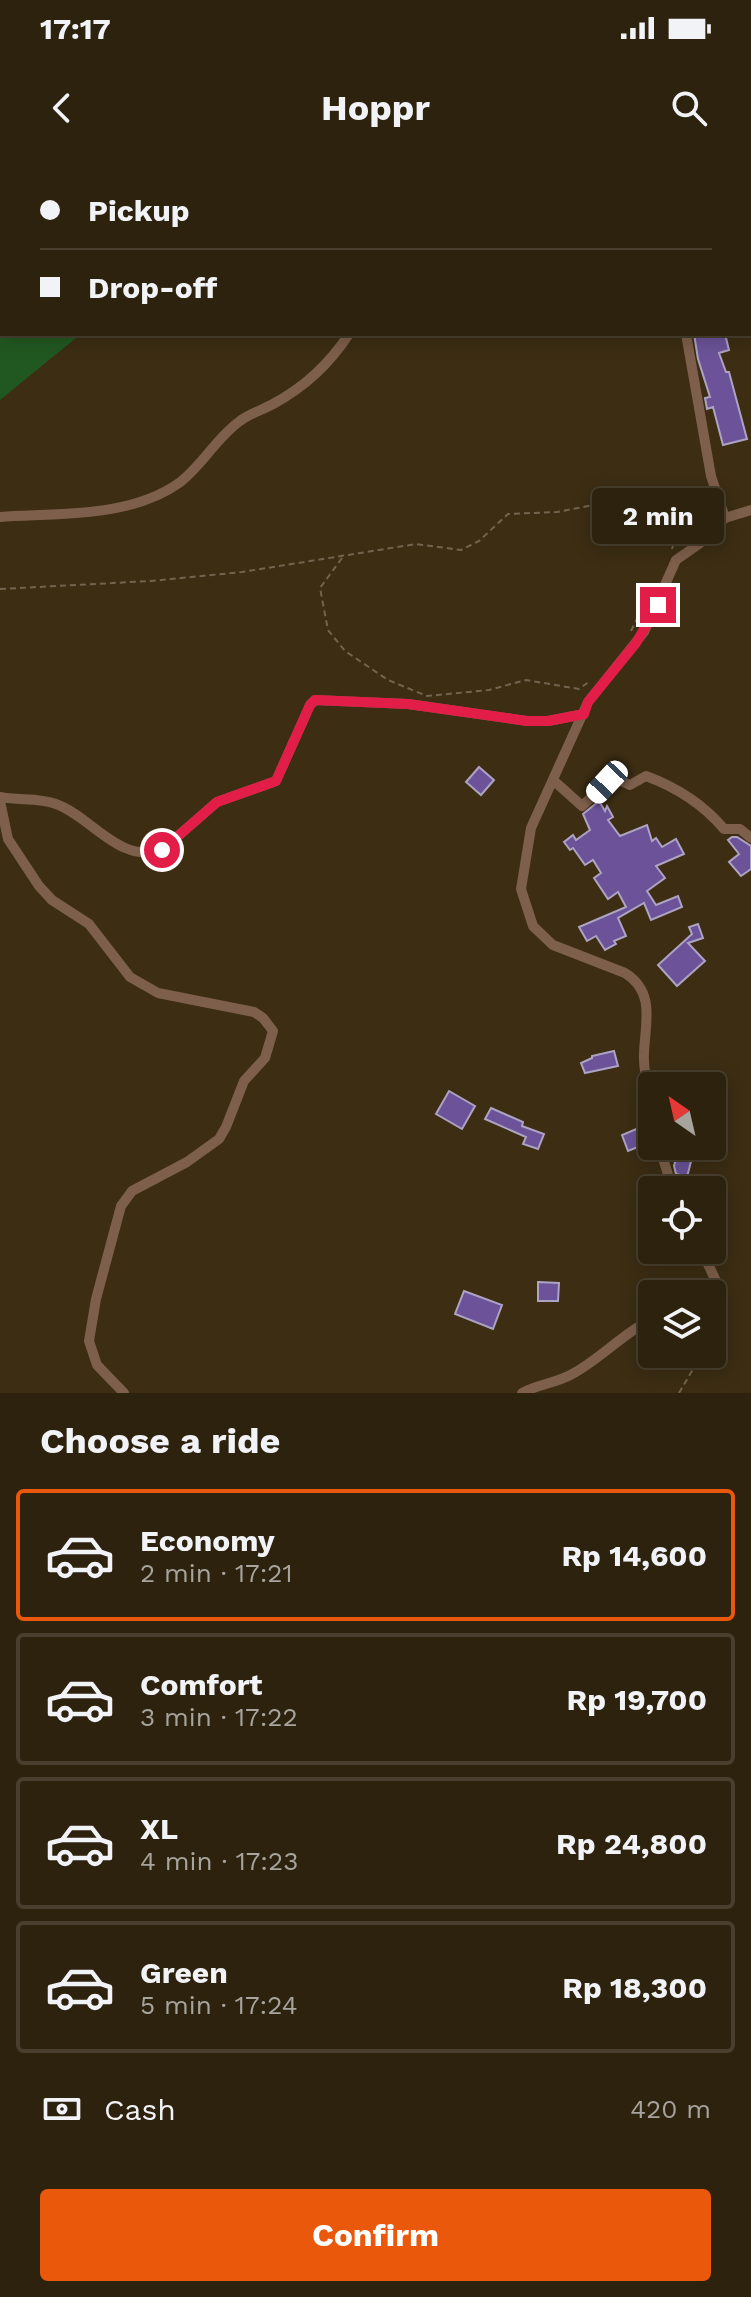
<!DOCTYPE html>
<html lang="en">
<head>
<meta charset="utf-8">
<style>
  body { margin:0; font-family:"Work Sans",sans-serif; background:#352a17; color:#f1f3f6; height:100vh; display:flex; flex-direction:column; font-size:30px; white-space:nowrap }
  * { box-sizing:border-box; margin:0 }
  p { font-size:26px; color:#a7a49e }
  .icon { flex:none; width:44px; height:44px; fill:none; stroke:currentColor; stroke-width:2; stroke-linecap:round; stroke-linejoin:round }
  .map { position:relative; height:1233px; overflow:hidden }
  .sheet { display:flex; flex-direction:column; background:#2d220e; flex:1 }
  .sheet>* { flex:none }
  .guide { position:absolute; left:0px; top:0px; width:752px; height:176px; box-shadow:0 4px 20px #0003,0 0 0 2px #483f2e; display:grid; align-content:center; height:176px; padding:0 40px; background:#2d220e }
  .needle { width:52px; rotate:326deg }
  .fabs { position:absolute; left:638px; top:912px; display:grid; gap:16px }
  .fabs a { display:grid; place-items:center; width:88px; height:88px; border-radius:8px; background:#2d220e; box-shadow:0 4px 20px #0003,0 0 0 2px #483f2e; font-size:40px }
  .end { position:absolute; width:36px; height:36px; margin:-18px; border:10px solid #e11d48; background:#fff; box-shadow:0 0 0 4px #fff }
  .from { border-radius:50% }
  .bubble { position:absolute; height:56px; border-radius:8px; background:#2d220e; box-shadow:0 4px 20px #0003,0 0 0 2px #483f2e; font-size:26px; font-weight:700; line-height:56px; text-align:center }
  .car { position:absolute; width:24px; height:48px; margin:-24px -12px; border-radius:10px; box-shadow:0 0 6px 2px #0007; background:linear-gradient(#fff 24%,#345 0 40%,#fff 0 76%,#345 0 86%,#fff 0) }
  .guide b { display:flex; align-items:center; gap:28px; height:76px; font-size:30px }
  .guide b+b { border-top:2px solid #483f2e }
  .guide i { width:20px; height:20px; background:#f1f3f6 }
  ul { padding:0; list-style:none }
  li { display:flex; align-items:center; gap:24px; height:132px; margin:0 16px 12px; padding:0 24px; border:4px solid #483f2e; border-radius:8px }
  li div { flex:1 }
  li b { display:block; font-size:30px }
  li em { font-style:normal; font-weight:700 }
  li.on { border-color:#ea580c }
  li>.icon { width:72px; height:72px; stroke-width:1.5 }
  h2 { padding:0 40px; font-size:36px; line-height:96px }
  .pay { display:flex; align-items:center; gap:20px; height:88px; padding:0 40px; font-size:30px }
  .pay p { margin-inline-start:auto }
  .cta { display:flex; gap:16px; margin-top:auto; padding:16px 40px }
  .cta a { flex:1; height:92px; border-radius:8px; background:#ea580c; color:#fff; font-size:32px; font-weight:700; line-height:92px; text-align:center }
  .status { display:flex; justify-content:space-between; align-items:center; height:56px; padding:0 40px; background:#2d220e; direction:ltr }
  .status svg { height:22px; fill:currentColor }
  header { display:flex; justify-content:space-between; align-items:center; height:104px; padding:0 40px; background:#2d220e; font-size:36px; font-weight:700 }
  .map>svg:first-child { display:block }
  .green { fill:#215821 }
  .building { fill:#6c5399; stroke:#ada3c2; stroke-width:2 }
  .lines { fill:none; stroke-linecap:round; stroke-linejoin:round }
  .path { stroke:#72644e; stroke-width:2; stroke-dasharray:6 4; stroke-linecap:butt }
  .minor { stroke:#7d5f4b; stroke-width:10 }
  .route { stroke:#e11d48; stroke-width:10 }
</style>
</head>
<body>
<div class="status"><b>17:17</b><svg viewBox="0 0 49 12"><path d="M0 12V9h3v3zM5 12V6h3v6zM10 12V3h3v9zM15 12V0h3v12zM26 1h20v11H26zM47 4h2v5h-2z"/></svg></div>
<header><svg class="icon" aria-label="back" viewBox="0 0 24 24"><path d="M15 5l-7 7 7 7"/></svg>Hoppr<svg class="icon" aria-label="search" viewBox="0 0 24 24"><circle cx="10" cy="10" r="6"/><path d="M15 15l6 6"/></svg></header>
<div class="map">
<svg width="751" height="1233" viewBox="0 0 751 1233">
  <rect width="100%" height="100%" fill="#3c2d13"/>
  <path class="green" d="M0,0H260L2,2V174H81L0,240Z"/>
  <path class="building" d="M694,174H725L729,190L719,193L726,212H729L747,279L723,285L713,247L707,249L705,238L710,237L698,199Z
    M479,607L494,620L481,635L466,622Z
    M599,641L605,651L607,646L613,657L608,660L620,676L647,665L652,681L656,678L662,687L676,679L684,694L656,706L665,718L647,731L656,745L678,736L682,747L651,760L644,743L618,758L626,776L614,781L616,784L605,790L596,776L587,781L579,767L626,747L618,732L608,739L594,718L601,713L593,700L585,705L573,688L570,690L564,682L573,675L576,680L590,670L583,654Z
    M732,677H737L751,686V709L741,716L729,702L739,694L728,680Z
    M698,764L703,778L688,783L705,801L677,826L658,805L692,774L689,767Z
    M614,891L618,906L585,913L581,903L592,898V896Z
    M449,931L475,946L462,969L436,954Z
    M491,948L523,962L522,966L544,974L538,989L523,984L526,977L485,959Z
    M641,967L648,983L628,991L622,975Z
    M679,986H695L687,1017L676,1014L674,1006Z
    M538,1122L559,1123L558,1141H538Z
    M464,1131L502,1145L493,1169L455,1154Z"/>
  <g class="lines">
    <path class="path" d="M672,389L682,353
      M342,398L320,428L328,470L345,491L388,520L427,536L489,530L526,520L579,529L590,521
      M0,429L151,421L242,412L416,384L461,390L479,381L508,354L557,352L599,344L682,353L712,350
      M631,471L653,426
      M679,1233L702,1194"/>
    <path class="minor" d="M537,2L540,0
      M729,2L731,0
      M686,174L711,316L725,358
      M0,357C57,353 130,358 179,323C202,306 216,278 240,261C249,254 262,250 273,244C303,228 330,203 349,174
      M553,620L582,646L611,619L615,618L630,625L646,616C676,627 703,644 724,669H740L751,678
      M0,637C18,641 38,637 56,644C92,657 119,704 162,690L217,642L276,621L310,545L315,540L408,544L527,561H548L584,554
      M0,641L8,679L39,726L52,740L89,764L130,817L158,833L254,852L263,858L273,871L265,898L244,921L226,967L219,979L187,1002L132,1031L121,1046L96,1139L89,1181L97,1205L124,1233
      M652,943C648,927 643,910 644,893C645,864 656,832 625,813L553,785L533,766L521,729L531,668L588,542L644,472L676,400L699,384L725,358L751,350
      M659,986L673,1030
      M701,1090C716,1121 734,1148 712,1180
      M522,1233C538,1224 558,1223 574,1213C600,1199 627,1170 652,1160"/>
  </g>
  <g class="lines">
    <path class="route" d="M162,690L217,642L276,621L310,545L315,540L408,544L527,561H548L584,554L588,542L636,483L658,445"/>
  </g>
</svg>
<div class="fabs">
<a><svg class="needle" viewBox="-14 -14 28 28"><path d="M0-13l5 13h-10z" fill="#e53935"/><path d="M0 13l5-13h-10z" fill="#a7a49e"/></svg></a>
<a><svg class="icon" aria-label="locate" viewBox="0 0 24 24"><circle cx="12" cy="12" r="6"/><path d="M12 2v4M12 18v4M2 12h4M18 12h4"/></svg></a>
<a><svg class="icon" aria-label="layers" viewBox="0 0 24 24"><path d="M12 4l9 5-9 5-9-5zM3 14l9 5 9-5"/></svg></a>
</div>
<i class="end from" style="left:162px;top:690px"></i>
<i class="end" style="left:658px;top:445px"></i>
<div class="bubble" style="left:592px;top:328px;width:132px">2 min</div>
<i class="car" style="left:607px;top:622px;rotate:223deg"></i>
<div class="guide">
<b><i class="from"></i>Pickup</b>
<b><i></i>Drop-off</b>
</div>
</div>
<section class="sheet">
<h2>Choose a ride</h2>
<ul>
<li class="on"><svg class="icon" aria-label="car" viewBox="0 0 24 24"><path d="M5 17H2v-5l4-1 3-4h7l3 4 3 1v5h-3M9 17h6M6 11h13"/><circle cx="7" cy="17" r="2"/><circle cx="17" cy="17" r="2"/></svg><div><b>Economy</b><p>2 min · 17:21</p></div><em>Rp 14,600</em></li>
<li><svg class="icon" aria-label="car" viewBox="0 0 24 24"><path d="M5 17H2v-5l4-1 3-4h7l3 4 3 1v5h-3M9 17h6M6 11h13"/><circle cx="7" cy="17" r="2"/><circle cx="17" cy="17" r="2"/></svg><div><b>Comfort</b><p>3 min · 17:22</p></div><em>Rp 19,700</em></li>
<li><svg class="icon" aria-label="car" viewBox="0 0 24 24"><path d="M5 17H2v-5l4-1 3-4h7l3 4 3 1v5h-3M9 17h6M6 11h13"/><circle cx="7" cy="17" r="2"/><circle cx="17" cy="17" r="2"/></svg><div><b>XL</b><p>4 min · 17:23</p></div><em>Rp 24,800</em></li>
<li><svg class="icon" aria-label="car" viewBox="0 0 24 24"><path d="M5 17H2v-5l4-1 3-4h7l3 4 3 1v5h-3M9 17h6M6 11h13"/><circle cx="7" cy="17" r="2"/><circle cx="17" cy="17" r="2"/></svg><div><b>Green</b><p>5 min · 17:24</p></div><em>Rp 18,300</em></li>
</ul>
<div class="pay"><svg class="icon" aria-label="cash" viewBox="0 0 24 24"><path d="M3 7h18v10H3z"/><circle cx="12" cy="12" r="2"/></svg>Cash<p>420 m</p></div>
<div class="cta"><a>Confirm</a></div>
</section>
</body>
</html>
